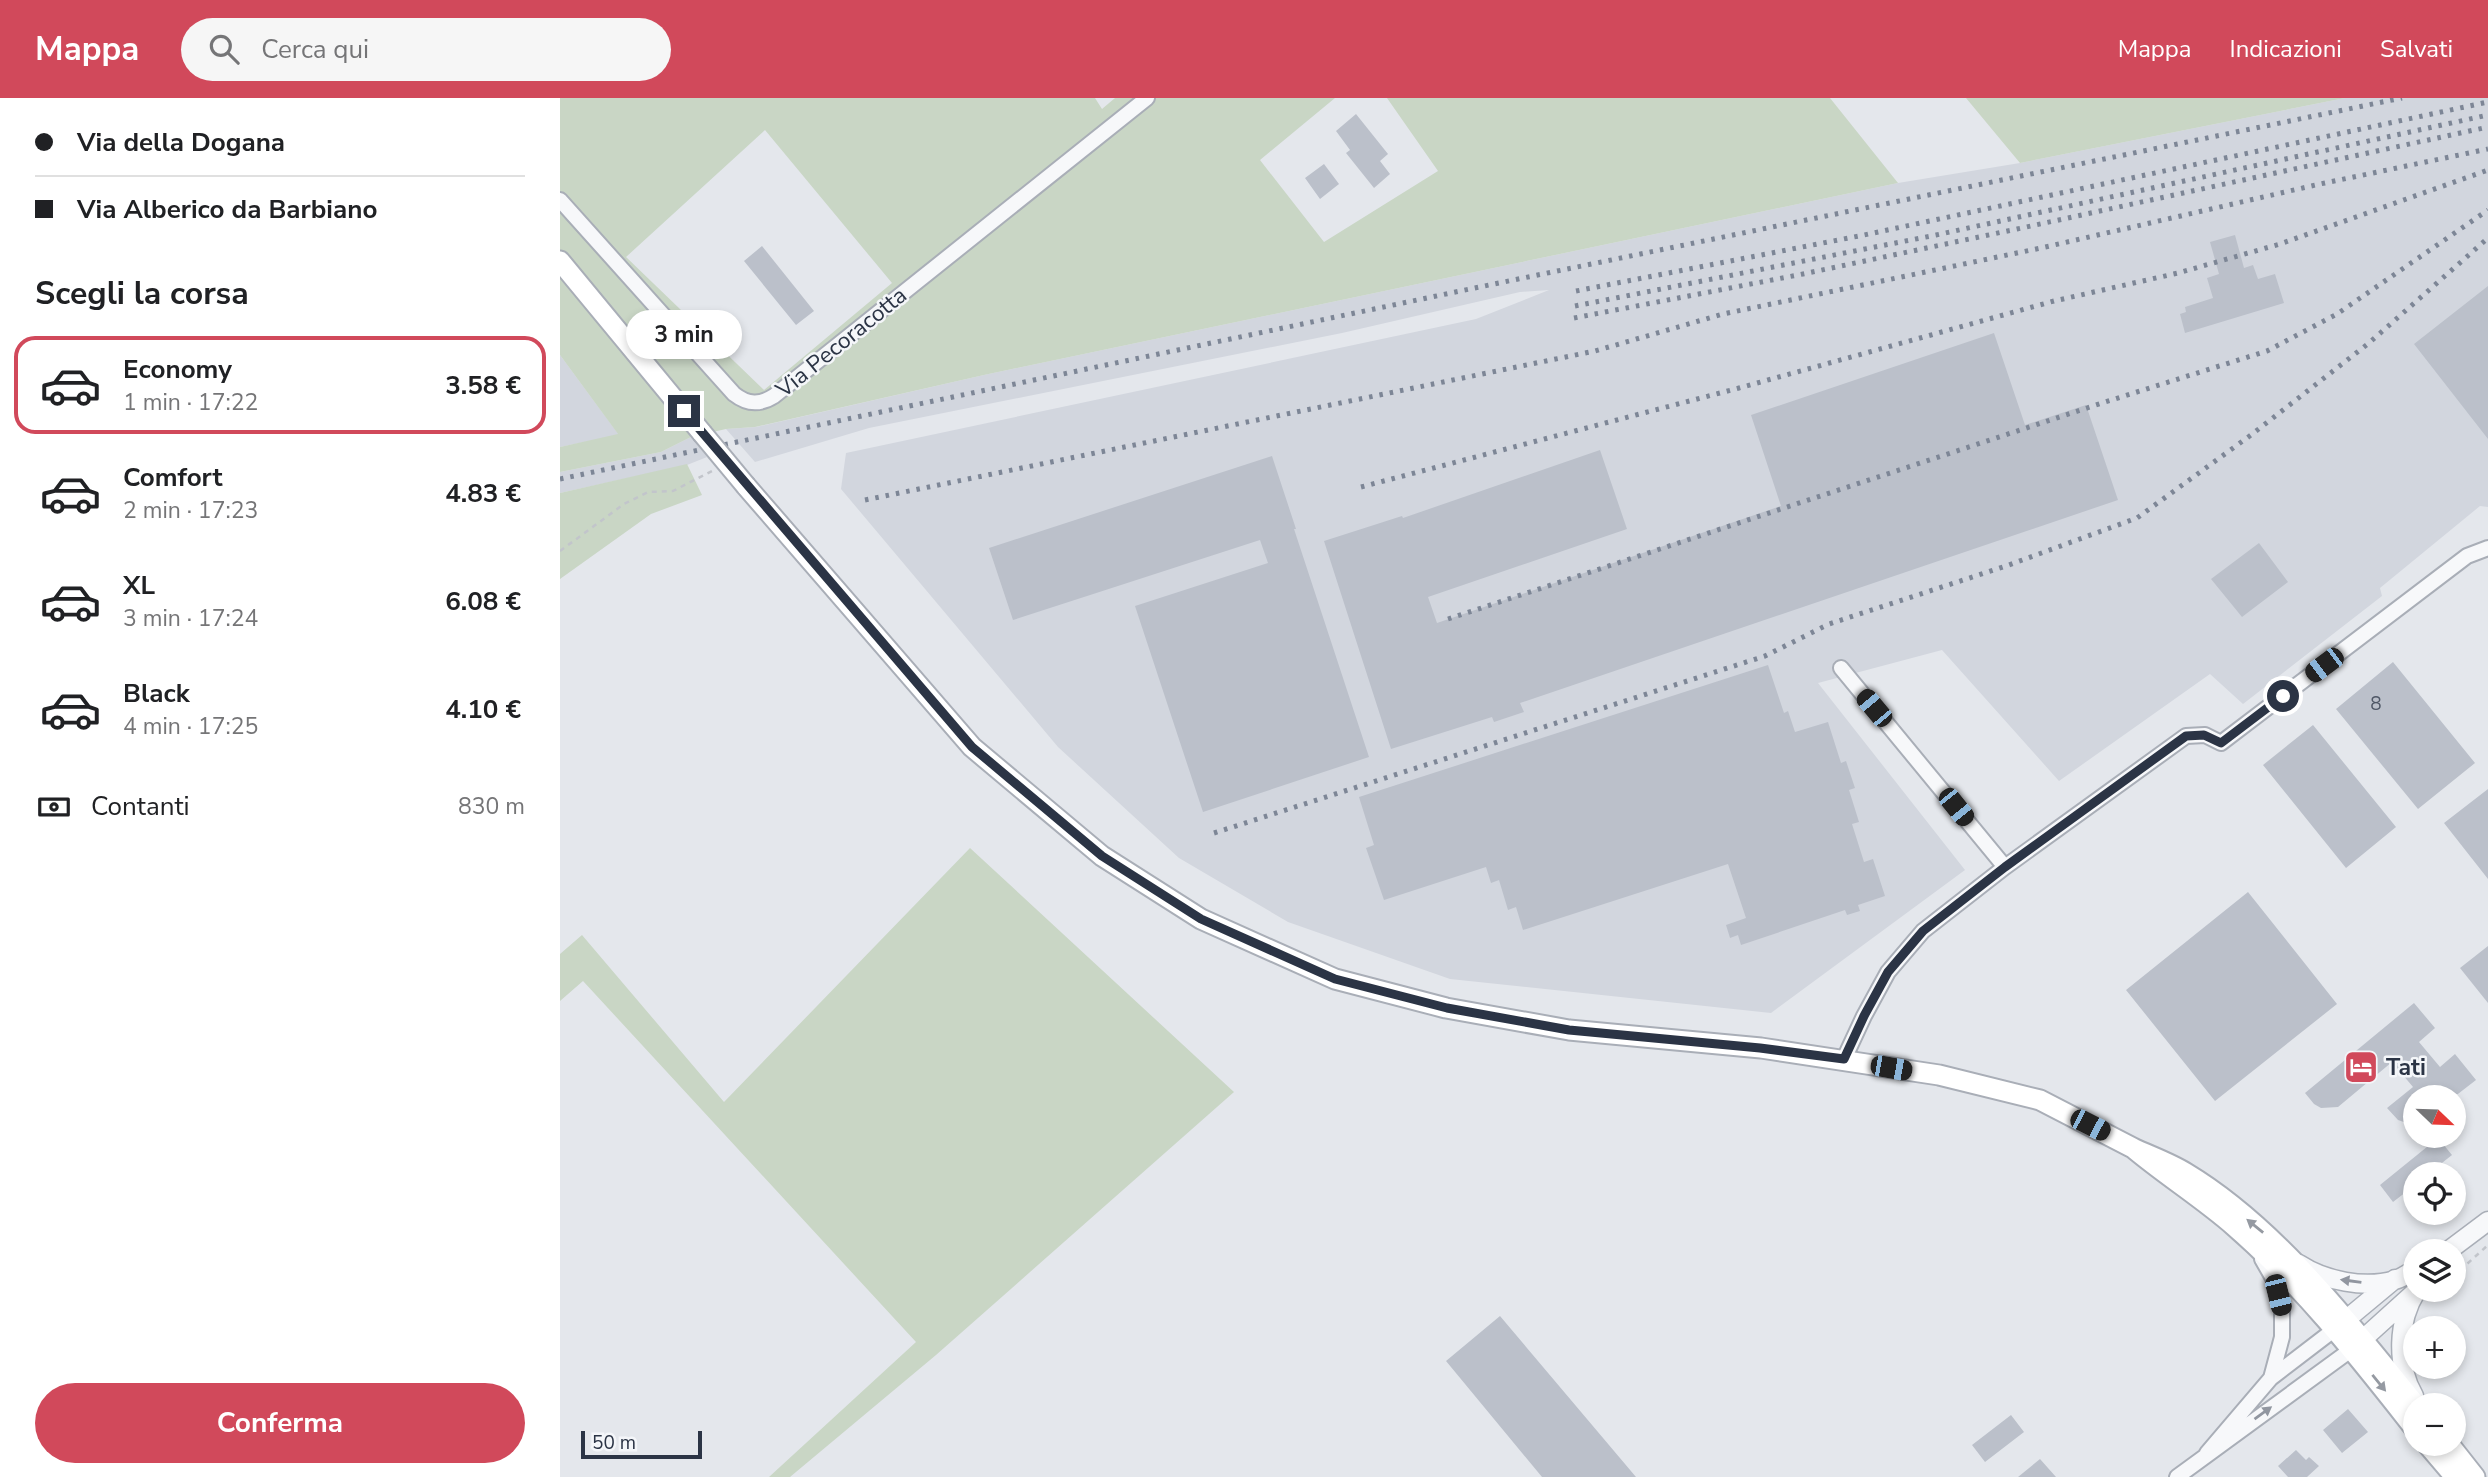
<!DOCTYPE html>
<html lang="it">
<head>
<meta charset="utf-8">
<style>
  body { margin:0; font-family:"Nunito Sans",sans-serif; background:#f6f6f6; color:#202124; height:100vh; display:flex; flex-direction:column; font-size:26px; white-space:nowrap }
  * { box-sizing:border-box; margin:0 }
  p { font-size:23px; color:#757577 }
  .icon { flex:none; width:38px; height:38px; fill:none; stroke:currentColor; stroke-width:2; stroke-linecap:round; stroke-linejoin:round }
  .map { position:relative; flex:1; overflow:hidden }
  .details { display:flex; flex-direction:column; background:#fff; width:560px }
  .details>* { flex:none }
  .banner { display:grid; align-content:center; height:154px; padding:0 35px; background:#fff }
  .needle { width:46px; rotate:113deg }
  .fabs { position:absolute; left:1843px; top:987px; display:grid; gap:14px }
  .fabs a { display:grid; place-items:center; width:63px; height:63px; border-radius:50%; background:#fff; box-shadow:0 4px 10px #0003; font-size:35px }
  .scale { position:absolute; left:21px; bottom:18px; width:121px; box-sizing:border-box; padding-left:7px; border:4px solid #2b3445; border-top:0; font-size:19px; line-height:24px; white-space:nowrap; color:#2b3445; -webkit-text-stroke:5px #f4f6f9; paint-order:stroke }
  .end { position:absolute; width:32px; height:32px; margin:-16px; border:9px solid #2b3445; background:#fff; box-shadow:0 0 0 4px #fff }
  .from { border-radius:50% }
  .bubble { position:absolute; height:49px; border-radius:24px; background:#fff; box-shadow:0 4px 10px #0003; font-size:23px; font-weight:700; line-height:49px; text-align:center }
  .car { position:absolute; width:21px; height:42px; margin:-21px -10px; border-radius:9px; box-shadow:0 0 5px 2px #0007; background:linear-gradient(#222 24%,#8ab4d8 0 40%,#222 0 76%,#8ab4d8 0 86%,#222 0) }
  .banner b { display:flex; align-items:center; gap:24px; height:66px; font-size:26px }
  .banner b+b { border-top:2px solid #e0e0e0 }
  .banner i { width:18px; height:18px; background:#202124 }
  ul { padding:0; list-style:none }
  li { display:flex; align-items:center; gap:21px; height:98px; margin:0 14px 10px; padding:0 21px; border:4px solid transparent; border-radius:21px }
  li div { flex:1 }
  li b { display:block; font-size:26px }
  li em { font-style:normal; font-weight:700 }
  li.selected { border-color:#d1495b }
  li>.icon { width:63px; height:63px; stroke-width:1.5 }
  h2 { padding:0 35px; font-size:32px; line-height:84px }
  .pay { display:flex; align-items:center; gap:18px; height:77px; padding:0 35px; font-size:26px }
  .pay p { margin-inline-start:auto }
  .button { display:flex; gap:14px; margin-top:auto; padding:14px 35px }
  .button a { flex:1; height:80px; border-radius:42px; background:#d1495b; color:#fff; font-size:28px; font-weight:700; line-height:80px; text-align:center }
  header { display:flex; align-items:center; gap:42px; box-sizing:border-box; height:98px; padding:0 35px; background:#d1495b; color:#fff }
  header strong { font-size:33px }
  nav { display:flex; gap:38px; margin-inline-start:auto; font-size:24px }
  .search { width:490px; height:63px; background:#f6f6f6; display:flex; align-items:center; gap:18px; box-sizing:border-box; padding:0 24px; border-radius:38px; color:#757577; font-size:26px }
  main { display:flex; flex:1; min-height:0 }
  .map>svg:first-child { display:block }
  .built { fill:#d2d6de }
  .green { fill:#c9d6c5; fill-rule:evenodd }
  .building { fill:#bbc0ca }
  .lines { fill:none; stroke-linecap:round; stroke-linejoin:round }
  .minor-casing { stroke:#a9aeb7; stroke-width:18 }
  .tertiary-casing { stroke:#a9aeb7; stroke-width:21 }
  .secondary-casing { stroke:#a9aeb7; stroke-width:23 }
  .path { stroke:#c2c5cb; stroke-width:2.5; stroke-dasharray:5 5; stroke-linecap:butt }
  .minor { stroke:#f7f8fa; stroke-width:14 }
  .tertiary { stroke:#f7f8fa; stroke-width:18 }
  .secondary { stroke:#fff; stroke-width:19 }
  .rail { stroke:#7d8696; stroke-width:5; stroke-dasharray:3.5 7; stroke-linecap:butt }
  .secondary-bridge-casing { stroke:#a9aeb7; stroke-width:23; stroke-linecap:butt }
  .secondary-bridge { stroke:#fff; stroke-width:19 }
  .oneway { fill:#959aa2 }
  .oneway2 { fill:#9196a0 }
  .route { stroke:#2b3445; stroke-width:9 }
  .labels { text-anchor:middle; stroke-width:5; stroke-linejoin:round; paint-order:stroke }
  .number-label { font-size:19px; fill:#4f5766 }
  .street-label { font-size:23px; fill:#2b3445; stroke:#f4f6f9 }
  .poi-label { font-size:23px; font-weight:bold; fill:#2b3445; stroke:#f4f6f9; text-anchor:start }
</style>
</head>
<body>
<header>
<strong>Mappa</strong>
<div class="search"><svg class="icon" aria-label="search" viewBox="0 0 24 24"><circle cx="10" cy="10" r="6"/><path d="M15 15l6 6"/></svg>Cerca qui</div>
<nav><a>Mappa</a><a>Indicazioni</a><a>Salvati</a></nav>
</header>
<main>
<section class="details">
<div class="banner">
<b><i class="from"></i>Via della Dogana</b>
<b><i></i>Via Alberico da Barbiano</b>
</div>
<h2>Scegli la corsa</h2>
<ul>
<li class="selected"><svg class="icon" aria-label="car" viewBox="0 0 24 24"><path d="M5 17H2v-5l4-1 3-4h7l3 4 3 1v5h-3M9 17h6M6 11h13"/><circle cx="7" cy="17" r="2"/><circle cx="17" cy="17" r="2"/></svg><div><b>Economy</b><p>1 min · 17:22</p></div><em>3.58 €</em></li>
<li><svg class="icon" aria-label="car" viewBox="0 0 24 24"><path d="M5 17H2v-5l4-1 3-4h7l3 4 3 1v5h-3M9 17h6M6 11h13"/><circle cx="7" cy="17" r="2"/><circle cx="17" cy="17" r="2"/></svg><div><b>Comfort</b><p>2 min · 17:23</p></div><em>4.83 €</em></li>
<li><svg class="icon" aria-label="car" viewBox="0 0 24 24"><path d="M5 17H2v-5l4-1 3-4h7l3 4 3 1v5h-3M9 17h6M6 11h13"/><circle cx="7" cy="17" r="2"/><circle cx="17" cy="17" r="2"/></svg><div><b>XL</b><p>3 min · 17:24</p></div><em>6.08 €</em></li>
<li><svg class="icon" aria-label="car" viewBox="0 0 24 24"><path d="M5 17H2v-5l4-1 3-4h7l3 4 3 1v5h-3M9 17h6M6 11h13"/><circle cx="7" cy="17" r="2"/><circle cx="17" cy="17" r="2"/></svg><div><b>Black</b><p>4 min · 17:25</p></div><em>4.10 €</em></li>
</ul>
<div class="pay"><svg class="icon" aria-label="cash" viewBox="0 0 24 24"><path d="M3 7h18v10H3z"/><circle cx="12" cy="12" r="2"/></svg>Contanti<p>830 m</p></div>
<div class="button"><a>Conferma</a></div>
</section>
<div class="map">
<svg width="1928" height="1379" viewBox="0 0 1928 1379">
  <rect width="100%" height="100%" fill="#e4e7ec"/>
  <path class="built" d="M1785,0H1928V409L1920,408L1820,490L1822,498L1683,606L1650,576L1499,683L1382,552L1258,585L1405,772L1211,915L890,881L728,824L619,760L498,649L281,391L286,355L916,221L989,192L960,194L782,235L309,330L195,364L166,331L196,329L424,277L1338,85L1460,65Z
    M0,257L59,337L0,349Z
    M131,339L147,359L127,367L0,395V374L101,354Z"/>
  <path class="green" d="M0,0H535L542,11L555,0H775L700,62L764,144L878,73L827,0H1270L1338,85L424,277L195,329L166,331L131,339L101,354L0,374V349L58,336L0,257ZM205,32L332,185L204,292L66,159Z
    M1406,0H1785L1460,65Z
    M127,366L142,397L91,416L0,481V395Z
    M410,750L674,994L376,1257L230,1379H209L356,1244L23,883L0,903V856L22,837L164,1004Z"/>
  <path class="building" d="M796,16L828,56L820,63L830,76L814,90L786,55L790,52L776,33Z
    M764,66L779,86L760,101L745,80Z
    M1675,137L1684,170L1693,167L1698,181L1715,176L1724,205L1625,235L1620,216L1626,214L1625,209L1653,200L1647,180L1659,176L1650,144Z
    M202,148L254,213L236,227L184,163Z
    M1928,188V341L1854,246Z
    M1434,235L1465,327L1526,307L1558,402L960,605L964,614L934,624L932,619L831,651L764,443L842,418L843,420L1040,352L1067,431L868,499L877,525L1221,408L1191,317Z
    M712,358L736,431H734L809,659L643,714L575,508L708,465L700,442L453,522L429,450Z
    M1699,445L1728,484L1682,519L1651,481Z
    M1833,564L1915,665L1858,711L1776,611Z
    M1208,567L1224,615L1228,613L1235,634L1268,624L1281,665L1286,663L1295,690L1289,692L1299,724L1292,726L1304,764L1313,761L1325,798L1298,807L1300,813L1287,817L1285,812L1181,847L1178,837L1170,840L1166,827L1186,820L1168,766L963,832L956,809L948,812L939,782L931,785L926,769L824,802L806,750L814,747L799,699Z
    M1753,627L1836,729L1786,770L1703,667Z
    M1928,691V781L1884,725Z
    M1688,794L1777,906L1655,1003L1566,892Z
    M1928,848V905L1900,870Z
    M1854,905L1875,930L1859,944L1880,969L1895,956L1916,982L1894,999H1855V1028L1838,1022L1827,1010L1853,989L1832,964L1778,1009L1761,1010L1754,1006L1745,995Z
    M1878,1040L1892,1057L1868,1076H1855V1087L1833,1104L1820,1087Z
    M940,1218L1076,1379H982L886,1263Z
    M1788,1311L1808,1334L1782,1355L1763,1332Z
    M1451,1317L1464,1334L1425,1364L1412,1347Z
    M1736,1352L1746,1362L1749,1359L1759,1368L1747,1379H1728L1718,1368Z
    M1480,1361L1496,1379H1458Z"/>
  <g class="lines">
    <g class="minor-casing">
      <path id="minor" d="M0,102L174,296C188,307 200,307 214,298L587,0
        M1281,570L1445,769
        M1284,961L1304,918L1328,874L1363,833L1445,769L1626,638L1645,637L1661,645L1907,458L1928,450
        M1711,1280L1775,1231
        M1647,1355L1711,1280L1722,1239V1213L1714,1182L1702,1161
        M1617,1379L1792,1251"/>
    </g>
    <g class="tertiary-casing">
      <path id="tertiary" d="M1888,1153L1928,1123
        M1739,1166C1765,1183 1805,1191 1835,1182C1842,1180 1849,1175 1855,1171
        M1776,1230L1835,1181
        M1792,1251L1854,1195
        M1854,1298C1836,1266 1837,1224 1857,1192"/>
    </g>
    <g class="secondary-casing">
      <path id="secondary" d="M0,163L142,335
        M186,388L412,649L542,758L641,821L775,881L886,910L1009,932L1201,950L1379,977L1480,1002L1573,1050
        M1855,1331C1799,1260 1743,1188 1674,1128C1642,1100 1605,1077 1573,1050C1590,1058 1610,1065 1626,1075C1716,1129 1791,1227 1856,1307
        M1867,1346L1895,1379
        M1889,1346L1915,1379"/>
    </g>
    <path class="path" d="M0,453L64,406L88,394L113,393L152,373
      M1894,1170L1897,1175L1928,1147"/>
    <use href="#minor" class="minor"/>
    <use href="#tertiary" class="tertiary"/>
    <use href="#secondary" class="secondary"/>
    <path class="rail" d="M1016,193L1304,137L1928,4
      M1015,208L1376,137L1928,17
      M1014,220L1243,176L1457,131L1928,29
      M0,381L929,187L1842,0
      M801,389L1179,290L1494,203L1618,175L1720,146L1928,72
      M305,402L1035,253L1163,216L1481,150L1760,86L1928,51
      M888,521L1542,305L1707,253L1777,216L1928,112
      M654,735L1205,558L1269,526L1446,468L1577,420L1691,337L1809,245L1928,140"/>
    <g class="secondary-bridge-casing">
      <path id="secondary-bridge" d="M142,335L186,388"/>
    </g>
    <use href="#secondary-bridge" class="secondary-bridge"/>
  </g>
  <defs><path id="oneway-solid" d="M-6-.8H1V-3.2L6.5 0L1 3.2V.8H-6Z" transform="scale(1.75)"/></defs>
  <g class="oneway">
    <use href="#oneway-solid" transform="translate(1695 1128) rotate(-141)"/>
    <use href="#oneway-solid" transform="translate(1819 1285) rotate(51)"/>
  </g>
  <g class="oneway2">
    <use href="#oneway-solid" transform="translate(1791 1183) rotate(-172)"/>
    <use href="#oneway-solid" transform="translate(1703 1315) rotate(-36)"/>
  </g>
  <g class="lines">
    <path class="route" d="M124,313L412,649L542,758L641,821L775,881L887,910L1009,932L1200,950L1284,961L1304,918L1328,874L1363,833L1445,769L1626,638L1644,637L1661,645L1723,598"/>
  </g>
  <defs>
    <g id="hotel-square" transform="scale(1.75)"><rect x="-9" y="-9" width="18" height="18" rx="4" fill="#d1495b" stroke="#f4f6f9"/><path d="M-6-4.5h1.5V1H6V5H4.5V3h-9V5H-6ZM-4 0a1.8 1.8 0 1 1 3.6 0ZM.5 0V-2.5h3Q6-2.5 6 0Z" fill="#fff"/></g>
  </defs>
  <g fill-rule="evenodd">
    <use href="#hotel-square" x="1801" y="969"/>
  </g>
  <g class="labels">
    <g class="number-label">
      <text x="1816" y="612">8</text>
    </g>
    <g class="street-label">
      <text transform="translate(281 244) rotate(-39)" y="8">Via Pecoracotta</text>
    </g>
    <g class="poi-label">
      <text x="1826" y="977">Tati</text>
    </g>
  </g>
</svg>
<div class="fabs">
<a><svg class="needle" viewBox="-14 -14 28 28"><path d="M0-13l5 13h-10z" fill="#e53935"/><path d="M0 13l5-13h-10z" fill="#757577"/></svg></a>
<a><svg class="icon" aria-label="locate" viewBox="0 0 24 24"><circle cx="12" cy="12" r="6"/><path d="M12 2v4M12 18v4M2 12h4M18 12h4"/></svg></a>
<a><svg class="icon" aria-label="layers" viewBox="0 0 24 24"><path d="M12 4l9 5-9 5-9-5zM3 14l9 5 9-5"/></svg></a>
<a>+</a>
<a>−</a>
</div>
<div class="scale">50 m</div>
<i class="end from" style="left:1723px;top:598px"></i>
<i class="end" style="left:124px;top:313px"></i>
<div class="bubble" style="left:66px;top:212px;width:116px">3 min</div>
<i class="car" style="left:1764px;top:567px;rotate:233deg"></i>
<i class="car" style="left:1314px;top:610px;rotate:320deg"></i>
<i class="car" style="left:1396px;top:709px;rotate:141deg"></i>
<i class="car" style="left:1331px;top:970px;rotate:100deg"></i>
<i class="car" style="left:1530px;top:1027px;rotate:117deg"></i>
<i class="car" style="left:1718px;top:1197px;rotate:166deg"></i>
</div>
</main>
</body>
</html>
